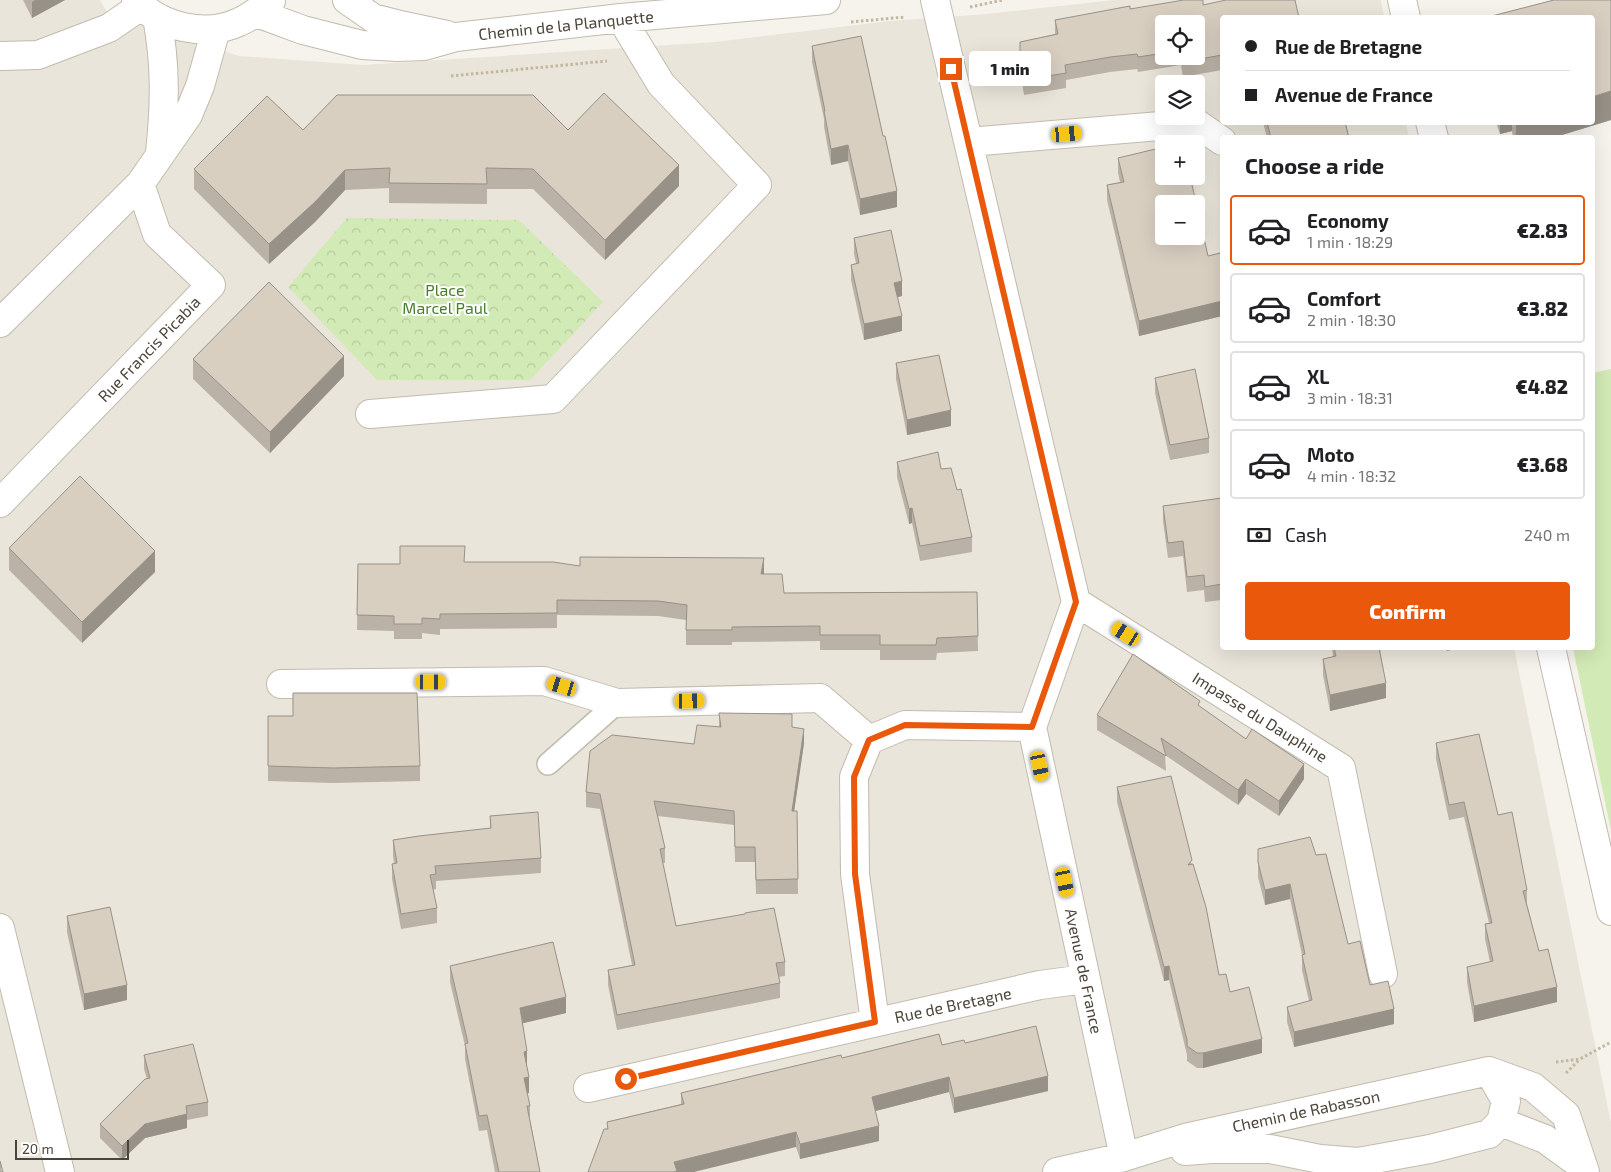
<!DOCTYPE html>
<html lang="en">
<head>
<meta charset="utf-8">
<style>
  body { margin:0; font-family:"Exo 2",sans-serif; background:#f6f6f6; color:#202124; height:100vh; display:flex; flex-direction:column; font-size:19px; white-space:nowrap }
  * { box-sizing:border-box; margin:0 }
  p { font-size:16px; color:#757577 }
  .icon { flex:none; width:28px; height:28px; fill:none; stroke:currentColor; stroke-width:2; stroke-linecap:round; stroke-linejoin:round }
  .map { position:relative; flex:1; overflow:hidden }
  .drawer { position:absolute; left:1220px; top:135px; width:375px; height:515px; display:flex; flex-direction:column; background:#fff; border-radius:5px; box-shadow:0 5px 20px #0002 }
  .drawer>* { flex:none }
  .top-card { position:absolute; left:1220px; top:15px; width:375px; height:110px; border-radius:5px; box-shadow:0 5px 20px #0002; display:grid; align-content:center; height:110px; padding:0 25px; background:#fff }
  .fabs { position:absolute; left:1155px; top:15px; display:grid; gap:10px }
  .fabs a { display:grid; place-items:center; width:50px; height:50px; border-radius:5px; background:#fff; box-shadow:0 5px 20px #0002; font-size:25px }
  .scale { position:absolute; left:15px; bottom:12px; width:114px; box-sizing:border-box; padding-left:5px; border:2px solid #4b4439; border-top:0; font-size:14px; line-height:18px; white-space:nowrap; color:#4b4439; -webkit-text-stroke:4px #fff; paint-order:stroke }
  .end { position:absolute; width:22px; height:22px; margin:-11px; border:6px solid #ea580c; background:#fff; box-shadow:0 0 0 2px #fff }
  .from { border-radius:50% }
  .bubble { position:absolute; height:35px; border-radius:5px; background:#fff; box-shadow:0 5px 20px #0002; font-size:16px; font-weight:800; line-height:35px; text-align:center }
  .car { position:absolute; width:15px; height:30px; margin:-15px -8px; border-radius:6px; box-shadow:0 0 4px 1px #0007; background:linear-gradient(#f5c518 24%,#345 0 40%,#f5c518 0 76%,#345 0 86%,#f5c518 0) }
  .top-card b { display:flex; align-items:center; gap:18px; height:48px; font-size:19px }
  .top-card b+b { border-top:1px solid #e0e0e0 }
  .top-card i { width:12px; height:12px; background:#202124 }
  ul { padding:0; list-style:none }
  li { display:flex; align-items:center; gap:15px; height:70px; margin:0 10px 8px; padding:0 15px; border:2px solid #e0e0e0; border-radius:5px }
  li div { flex:1 }
  li b { display:block; font-size:19px }
  li em { font-style:normal; font-weight:800 }
  li.active { border-color:#ea580c }
  li>.icon { width:45px; height:45px; stroke-width:1.5 }
  h2 { padding:0 25px; font-size:22px; line-height:60px }
  .pay { display:flex; align-items:center; gap:12px; height:55px; padding:0 25px; font-size:19px }
  .pay p { margin-inline-start:auto }
  .primary-button { display:flex; gap:10px; margin-top:auto; padding:10px 25px }
  .primary-button a { flex:1; height:58px; border-radius:5px; background:#ea580c; color:#fff; font-size:20px; font-weight:800; line-height:58px; text-align:center }
  .map>svg:first-child { display:block }
  .residential { fill:#eae5da; fill-rule:evenodd }
  .park { fill:url(#park-crowns) }
  .pitch { fill:#d2eab5 }
  .lines { fill:none; stroke-linecap:round; stroke-linejoin:round }
  .lane-casing { stroke:#c2bbae; stroke-width:24 }
  .street-casing { stroke:#c2bbae; stroke-width:30 }
  .path { stroke:#c4b79f; stroke-width:3; stroke-dasharray:2.5 2.5; stroke-linecap:butt }
  .lane { stroke:#fff; stroke-width:21 }
  .street { stroke:#fff; stroke-width:28 }
  .wall { fill:#bab2a6; fill-rule:evenodd }
  .shaded-wall { fill:#979187 }
  .building { fill:#d8cfc1; stroke:#979187; fill-rule:evenodd }
  .route { stroke:#ea580c; stroke-width:6 }
  .labels { text-anchor:middle; stroke-width:4; stroke-linejoin:round; paint-order:stroke }
  .street-label { font-size:16px; fill:#4b4439; stroke:#fff }
  .park-label { font-size:16px; fill:#4a7f2a; stroke:#fff }
</style>
</head>
<body>
<div class="map">
<svg width="1611" height="1172" viewBox="0 0 1611 1172">
  <defs>
    <pattern id="park-crowns" width="20" height="18" patternUnits="userSpaceOnUse" patternTransform="scale(1.25)"><rect width="20" height="18" fill="#d2eab5"/><path d="M2 6a3 3 0 1 1 6 0M12 15a3 3 0 1 1 6 0" fill="none" stroke="#b6ca9c"/></pattern>
  </defs>
  <rect width="100%" height="100%" fill="#f6f3ec"/>
  <path class="residential" d="M0,0H100L108,14L239,56L363,65L715,42L890,21L987,14L1114,0H1381L1384,17L1222,18V122L1406,123L1409,137L1222,138V648H1514L1611,1123V1172H0ZM1164,24H1196V56H1164ZM1164,84H1196V116H1164ZM1164,144H1196V176H1164ZM1164,204H1196V236H1164Z"/>
  <path class="park" d="M347,218L519,220L603,302L530,380H377L288,287Z"/>
  <path class="pitch" d="M1611,369V831L1573,648H1592L1593,373Z"/>
  <g class="lines">
    <g class="lane-casing">
      <path id="lane" d="M548,764L617,703"/>
    </g>
    <g class="street-casing">
      <path id="street" d="M136,0C159,27 206,38 239,22C251,17 261,9 271,1
        M347,0L373,18L400,25L447,35
        M935,0L1076,602L1032,727L1124,1157
        M1402,0L1406,18
        M257,13L303,30L362,45L398,47L424,46L456,37L621,18L826,0
        M157,17C166,66 165,104 160,153
        M0,56L38,55L109,28L141,6
        M1430,122L1434,138
        M969,142L1196,123L1222,141
        M0,323L140,184L188,115L200,86L216,29
        M370,414L553,399L757,185L661,84L621,18
        M0,503L211,285L157,234L140,184
        M1076,602L1341,768L1383,974
        M1551,648L1611,911
        M281,684L544,681L617,703L820,698L869,740
        M869,740L854,777L855,874L875,1022
        M869,740L905,725L1032,727
        M0,928L60,1172
        M588,1088L1040,985L1085,979
        M1501,1122L1545,1139L1581,1165
        M1185,1151L1212,1149H1270L1320,1159L1358,1162L1430,1149L1489,1134L1501,1122L1506,1101L1489,1071
        M1057,1172L1124,1157L1185,1138L1489,1071L1533,1087L1566,1115L1585,1172"/>
    </g>
    <path class="path" d="M970,7L1003,0
      M851,22L905,17
      M451,76L607,61
      M1556,1062L1580,1059L1611,1042
      M1566,1073L1579,1060"/>
    <use href="#lane" class="lane"/>
    <use href="#street" class="street"/>
  </g>
  <path class="wall" d="M23,0H65L32,18Z
    M1203,5L1222,18V70L1183,77L1181,65L1138,72L1137,69L1110,72L1066,80V88L1024,95L1020,70V42L1055,34V20L1130,9ZM1164,24L1196,56H1164Z
    M812,46L897,207L860,215L848,161L831,165L824,127V119L812,62Z
    M1611,120L1552,138H1513L1512,131L1500,134L1496,122H1592Z
    M1263,122H1345L1349,138H1267Z
    M303,130H568L679,186L605,260L533,189H487V204L389,203V188L345,190L315,222L269,264L194,189V169Z
    M1118,158L1208,256L1222,262V316L1139,336L1107,200V185L1120,182L1118,173Z
    M854,238L902,296L898,297L902,331L864,340L851,280V265L856,263L854,254Z
    M193,359L344,376L270,453L193,379Z
    M896,363L951,426L907,435L896,379Z
    M1155,378L1209,438V453L1170,460L1155,393Z
    M897,462L941,469L972,537V552L920,561L912,523L909,524L897,477Z
    M1222,498V600L1205,602L1204,590L1187,592L1183,556L1168,558L1163,521V506Z
    M9,548L155,572L82,643L9,570Z
    M465,562L764,574L784,593L977,592L978,651L937,653L936,660H880V650H820V641L732,642V645H686V620L658,616L557,615V628L440,629V635L422,633V639H394V631L357,630L358,564H400Z
    M1332,648H1389L1380,650L1386,698L1330,711L1323,675V659L1333,657Z
    M1200,707L1304,779L1279,816L1246,794L1238,805L1165,755L1166,771L1097,730V715Z
    M719,713L792,727L804,743L794,811H797L798,894H756L755,862H735L734,825L658,816L665,848V863H662L676,926L785,962V976L778,977L780,983V998L617,1030L608,985V970L632,965L600,809L586,807V792L694,744L719,727Z
    M268,716L420,766V781L333,783L268,781Z
    M1436,743L1498,815L1527,890V904L1539,951L1557,1002L1474,1022L1467,982V967L1490,962L1485,939V924L1489,923L1464,817L1449,820L1436,759Z
    M1117,787L1192,864L1219,975L1230,992L1262,1053L1203,1068H1197L1187,1061V1055L1169,980L1164,981L1117,802Z
    M490,816L541,858V873L436,881V889L433,890L437,908V923L401,929L392,879V864L394,863L393,856V840L490,828Z
    M1258,849L1348,944L1370,985L1394,1024L1294,1047L1287,1022V1007L1309,1001L1302,970V955L1290,899L1265,905L1258,877Z
    M67,916L127,1000L84,1010L67,932Z
    M450,966L566,1013L523,1023L527,1067L529,1093H527L530,1106V1119L540,1172H495L487,1130L479,1131L465,1059V1046L450,982Z
    M965,1043L1048,1091L954,1113L949,1092L875,1111L879,1141L800,1159L796,1147L607,1129V1122L681,1104V1093L842,1058L942,1045Z
    M144,1055L208,1102V1116L187,1120V1128L145,1138L122,1160L100,1138V1124L147,1079L144,1069Z"/>
  <path class="shaded-wall" d="M35,0H65L32,18V2Z
    M1611,91V120L1552,138H1516V122H1592V97Z
    M1500,122H1512V131L1500,134Z
    M848,145V161L831,165V149Z
    M679,165V186L605,260V240Z
    M345,170V190L315,222L269,264V244Z
    M897,191V207L860,215V199Z
    M902,281V296L894,298V283Z
    M1222,301V316L1139,336V321Z
    M902,316V331L864,340V324Z
    M344,356V376L270,453V432Z
    M951,410V426L907,435V420Z
    M912,508V523L909,524V509Z
    M155,551V572L82,643V622Z
    M764,558V573L761,589V574Z
    M1377,648H1389L1377,651Z
    M1447,648H1457L1447,651Z
    M1386,683V698L1330,711V695Z
    M804,729V743L792,826V811Z
    M1304,764V779L1279,816V801Z
    M1246,779V794L1238,805V790Z
    M1290,884V899L1265,905V890Z
    M1169,966V980L1164,981V967Z
    M127,985V1000L84,1010V994Z
    M1557,987V1002L1474,1022V1006Z
    M566,997V1013L520,1024V1008Z
    M1394,1009V1024L1294,1047V1032Z
    M1262,1039V1053L1203,1068V1053Z
    M527,1051V1067L524,1068V1052Z
    M1048,1076V1091L954,1113V1098Z
    M529,1077V1093L524,1094V1078Z
    M949,1077V1092L872,1112V1097Z
    M187,1114V1128L145,1138L122,1160V1146L145,1124Z
    M879,1126V1141L800,1159V1144Z
    M796,1132V1147L694,1172H673L674,1162Z"/>
  <path class="building" d="M1184,0H1203V5L1226,0H1295L1299,18H1222V55L1183,62L1182,56H1196V24H1164V53L1138,57L1137,54L1110,57L1065,65L1066,73L1024,80L1020,55V42L1058,34L1055,20L1130,6V9Z
    M1554,0H1611V91L1592,97V18L1488,17Z
    M861,36L883,136H885L897,191L860,199L848,145L831,149L824,111H825L812,46Z
    M604,93L679,165L605,240L533,169L486,168L487,184L389,183L390,168L345,170L315,202L269,244L194,169L267,96L303,130L337,95H533L568,130Z
    M1267,122H1345L1349,138H1271Z
    M1164,147V176H1190L1208,256L1220,253L1222,262V301L1139,321L1107,185L1124,182L1118,158ZM1164,204H1196V236H1164Z
    M891,230L902,281L894,283L902,316L864,324L851,265L859,263L854,238Z
    M269,282L344,356L270,432L193,359Z
    M939,355L951,410L907,420L896,363Z
    M1195,369L1209,438L1170,445L1155,378Z
    M938,452L941,469L951,468L957,490L961,489L972,537L920,546L912,508L909,509L897,462Z
    M80,476L155,551L82,622L9,548Z
    M1222,498V584L1205,587L1204,575L1187,577L1183,541L1168,543L1163,506Z
    M400,546H465L464,562H553L580,566V557L764,558L761,574H782L784,593L977,592L978,636L937,638L936,645H880V635H820V626L732,627V630H686L687,605L658,601L557,600V613L440,614V619L422,618V624H394V616L357,615L358,564H400Z
    M1334,648H1379L1386,683L1330,695L1323,659L1336,656Z
    M1133,654L1200,701L1198,705L1246,739L1252,729L1304,764L1279,801L1246,779L1238,790L1161,738L1166,756L1097,715Z
    M293,693H417L420,766L333,768L268,766V716H293Z
    M719,713L792,714V727L804,729L792,811H797L798,879L756,880L755,847H735L734,811L654,801L665,848L660,849L676,926L745,914V913L774,908L785,962L776,963L780,983L617,1015L608,970L635,965L600,794L586,792L590,751L612,735L694,744L697,725L721,727Z
    M1479,734L1498,815L1512,812L1527,890L1523,891L1539,951L1548,949L1557,987L1474,1006L1467,967L1493,961L1485,924L1492,923L1464,802L1449,805L1436,743Z
    M1171,776L1192,860L1188,865L1193,864L1206,907L1219,975L1226,974L1230,992L1249,987L1262,1039L1203,1053H1197L1187,1046V1040L1169,966L1164,967L1117,787Z
    M538,812L541,858L435,866L436,874L430,875L437,908L401,914L392,864L397,863L393,840L419,836L491,828L490,816Z
    M1310,837L1316,855L1326,854L1348,944L1360,941L1370,985L1388,981L1394,1009L1294,1032L1287,1007L1312,1000L1302,955L1305,954L1290,884L1265,890L1258,862V849Z
    M110,907L127,985L84,994L67,916Z
    M553,942L566,997L520,1008L527,1051L524,1052L529,1077L524,1078L530,1106H527L540,1172H499L487,1115L479,1116L465,1044L468,1043L450,966Z
    M1036,1026L1048,1076L954,1098L949,1077L872,1097L879,1126L800,1144L796,1132L674,1162L677,1171L673,1172H588L604,1129H608L607,1122L684,1104L681,1093L841,1055L842,1058L939,1034L942,1045L964,1040L965,1043Z
    M193,1044L208,1102L186,1106L187,1114L145,1124L122,1146L100,1124L145,1079L150,1078L144,1055Z
    M0,1161L3,1172H0Z"/>
  <g class="lines">
    <path class="route" d="M626,1079L875,1022L855,874L854,777L869,740L905,725L1032,727L1076,602L951,69"/>
  </g>
  <g class="labels">
    <g class="street-label">
      <text transform="translate(566 25) rotate(-6)" y="6">Chemin de la Planquette</text>
      <text transform="translate(149 349) rotate(-46)" y="6">Rue Francis Picabia</text>
      <text transform="translate(1260 717) rotate(32)" y="6">Impasse du Dauphine</text>
      <text transform="translate(1084 971) rotate(78)" y="6">Avenue de France</text>
      <text transform="translate(953 1005) rotate(-12)" y="6">Rue de Bretagne</text>
      <text transform="translate(1306 1111) rotate(-12)" y="6">Chemin de Rabasson</text>
    </g>
    <g class="park-label">
      <text x="445" y="296">Place<tspan x="445" dy="18">Marcel Paul</tspan></text>
    </g>
  </g>
</svg>
<div class="fabs">
<a><svg class="icon" aria-label="locate" viewBox="0 0 24 24"><circle cx="12" cy="12" r="6"/><path d="M12 2v4M12 18v4M2 12h4M18 12h4"/></svg></a>
<a><svg class="icon" aria-label="layers" viewBox="0 0 24 24"><path d="M12 4l9 5-9 5-9-5zM3 14l9 5 9-5"/></svg></a>
<a>+</a>
<a>−</a>
</div>
<div class="scale">20 m</div>
<i class="end from" style="left:626px;top:1079px"></i>
<i class="end" style="left:951px;top:69px"></i>
<div class="bubble" style="left:969px;top:51px;width:82px">1 min</div>
<i class="car" style="left:1067px;top:134px;rotate:85deg"></i>
<i class="car" style="left:1126px;top:634px;rotate:302deg"></i>
<i class="car" style="left:431px;top:682px;rotate:90deg"></i>
<i class="car" style="left:562px;top:686px;rotate:287deg"></i>
<i class="car" style="left:690px;top:701px;rotate:89deg"></i>
<i class="car" style="left:1040px;top:766px;rotate:168deg"></i>
<i class="car" style="left:1065px;top:882px;rotate:168deg"></i>
<div class="top-card">
<b><i class="from"></i>Rue de Bretagne</b>
<b><i></i>Avenue de France</b>
</div>
<section class="drawer">
<h2>Choose a ride</h2>
<ul>
<li class="active"><svg class="icon" aria-label="car" viewBox="0 0 24 24"><path d="M5 17H2v-5l4-1 3-4h7l3 4 3 1v5h-3M9 17h6M6 11h13"/><circle cx="7" cy="17" r="2"/><circle cx="17" cy="17" r="2"/></svg><div><b>Economy</b><p>1 min · 18:29</p></div><em>€2.83</em></li>
<li><svg class="icon" aria-label="car" viewBox="0 0 24 24"><path d="M5 17H2v-5l4-1 3-4h7l3 4 3 1v5h-3M9 17h6M6 11h13"/><circle cx="7" cy="17" r="2"/><circle cx="17" cy="17" r="2"/></svg><div><b>Comfort</b><p>2 min · 18:30</p></div><em>€3.82</em></li>
<li><svg class="icon" aria-label="car" viewBox="0 0 24 24"><path d="M5 17H2v-5l4-1 3-4h7l3 4 3 1v5h-3M9 17h6M6 11h13"/><circle cx="7" cy="17" r="2"/><circle cx="17" cy="17" r="2"/></svg><div><b>XL</b><p>3 min · 18:31</p></div><em>€4.82</em></li>
<li><svg class="icon" aria-label="car" viewBox="0 0 24 24"><path d="M5 17H2v-5l4-1 3-4h7l3 4 3 1v5h-3M9 17h6M6 11h13"/><circle cx="7" cy="17" r="2"/><circle cx="17" cy="17" r="2"/></svg><div><b>Moto</b><p>4 min · 18:32</p></div><em>€3.68</em></li>
</ul>
<div class="pay"><svg class="icon" aria-label="cash" viewBox="0 0 24 24"><path d="M3 7h18v10H3z"/><circle cx="12" cy="12" r="2"/></svg>Cash<p>240 m</p></div>
<div class="primary-button"><a>Confirm</a></div>
</section>
</div>
</body>
</html>
